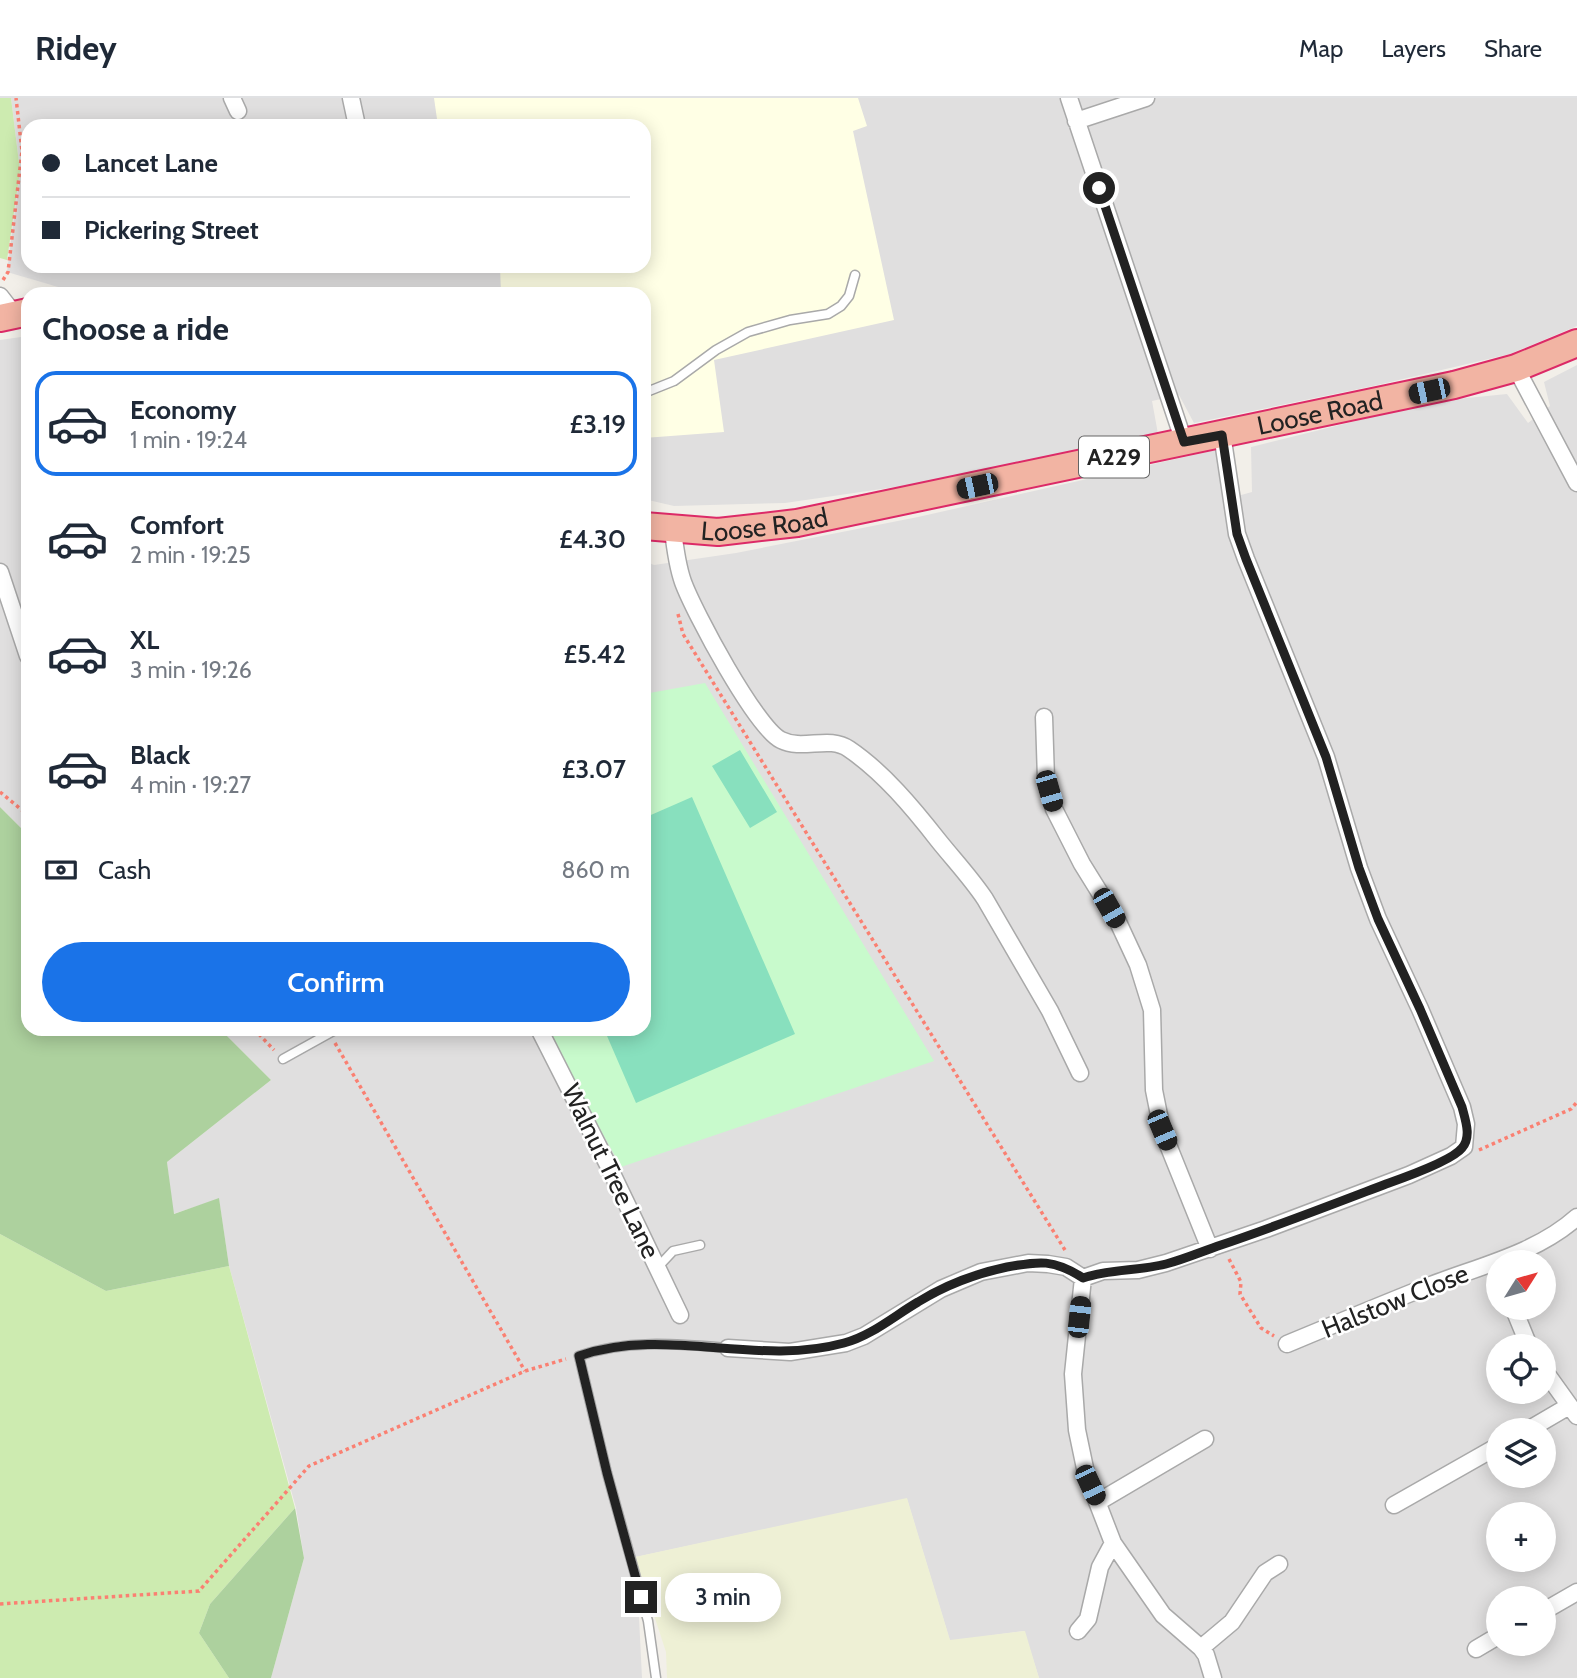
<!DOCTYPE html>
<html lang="en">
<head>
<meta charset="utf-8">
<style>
  body { margin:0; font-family:Cabin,sans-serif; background:#f6f6f7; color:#1f2937; height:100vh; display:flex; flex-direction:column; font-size:26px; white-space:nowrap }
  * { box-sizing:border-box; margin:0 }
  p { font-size:23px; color:#747a83 }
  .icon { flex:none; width:38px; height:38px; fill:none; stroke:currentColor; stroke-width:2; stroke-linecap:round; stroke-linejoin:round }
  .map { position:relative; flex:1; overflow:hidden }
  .sheet { position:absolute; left:21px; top:189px; width:630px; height:749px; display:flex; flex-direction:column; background:#fff; border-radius:21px; box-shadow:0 4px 18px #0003 }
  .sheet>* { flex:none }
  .hud { position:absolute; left:21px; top:21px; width:630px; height:154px; border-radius:21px; box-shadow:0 4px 18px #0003; display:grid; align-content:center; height:154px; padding:0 21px; background:#fff }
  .needle { width:46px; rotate:53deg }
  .buttons { position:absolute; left:1486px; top:1152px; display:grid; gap:14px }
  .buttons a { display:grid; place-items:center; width:70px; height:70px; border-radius:50%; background:#fff; box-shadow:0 4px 18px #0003; font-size:35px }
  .end { position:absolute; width:32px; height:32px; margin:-16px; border:9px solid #222; background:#fff; box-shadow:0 0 0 4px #fff }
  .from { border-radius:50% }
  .bubble { position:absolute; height:49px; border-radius:24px; background:#fff; box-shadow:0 4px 18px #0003; font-size:23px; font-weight:600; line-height:49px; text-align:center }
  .car { position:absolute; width:21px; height:42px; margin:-21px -10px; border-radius:9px; box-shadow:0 0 5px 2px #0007; background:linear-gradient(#222 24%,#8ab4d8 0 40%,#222 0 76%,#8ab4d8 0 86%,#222 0) }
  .hud b { display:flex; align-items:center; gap:24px; height:66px; font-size:26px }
  .hud b+b { border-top:2px solid #e0e1e3 }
  .hud i { width:18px; height:18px; background:#1f2937 }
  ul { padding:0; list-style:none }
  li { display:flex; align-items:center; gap:21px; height:105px; margin:0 14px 10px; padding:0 7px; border:4px solid transparent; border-radius:21px }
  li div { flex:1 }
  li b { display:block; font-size:26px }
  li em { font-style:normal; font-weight:600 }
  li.current { border-color:#1a73e8 }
  li>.icon { width:63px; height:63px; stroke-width:1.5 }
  h2 { padding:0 21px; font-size:32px; line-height:84px }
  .pay { display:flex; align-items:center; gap:18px; height:77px; padding:0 21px; font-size:26px }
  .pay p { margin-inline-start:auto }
  .primary-button { display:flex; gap:14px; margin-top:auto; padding:14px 21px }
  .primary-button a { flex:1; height:80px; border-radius:42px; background:#1a73e8; color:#fff; font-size:28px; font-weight:600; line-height:80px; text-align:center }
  header { display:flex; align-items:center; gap:42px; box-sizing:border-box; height:98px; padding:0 35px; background:#fff; border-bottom:2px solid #e0e1e3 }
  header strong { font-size:33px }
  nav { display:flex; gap:38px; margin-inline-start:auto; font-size:24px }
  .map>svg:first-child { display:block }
  .residential { fill:#e0dfdf; fill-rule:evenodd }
  .education { fill:#ffffe5 }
  .farmland { fill:#eef0d5 }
  .grass { fill:#cdebb0 }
  .forest { fill:#add19e }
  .park { fill:#c8facc }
  .pitch { fill:#88e0be }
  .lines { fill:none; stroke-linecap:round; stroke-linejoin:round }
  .service-casing { stroke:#a9a9a9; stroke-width:11 }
  .minor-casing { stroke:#a9a9a9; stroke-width:19 }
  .trunk-casing { stroke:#dc2a67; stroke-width:30 }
  .path { stroke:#fa8072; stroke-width:3.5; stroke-dasharray:3.5 3.5; stroke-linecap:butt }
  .service { stroke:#fff; stroke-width:8 }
  .minor { stroke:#fff; stroke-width:16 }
  .trunk { stroke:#f2b4a3; stroke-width:26 }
  .route { stroke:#222; stroke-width:9 }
  .labels { text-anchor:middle; stroke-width:5; stroke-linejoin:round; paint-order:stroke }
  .shield { fill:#fff; stroke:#646464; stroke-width:2 }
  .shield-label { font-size:24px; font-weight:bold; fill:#222 }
  .street-label { font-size:26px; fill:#222; stroke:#fff }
</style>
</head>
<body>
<header>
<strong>Ridey</strong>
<nav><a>Map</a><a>Layers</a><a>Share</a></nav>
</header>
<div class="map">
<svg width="1577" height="1580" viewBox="0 0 1577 1580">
  <rect width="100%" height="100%" fill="#f2efe9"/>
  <path class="residential" d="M11,0H1577V228L1510,256L1373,288L1194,325L1179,297L1152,303L1158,336L909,387L785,405L674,408L644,401V196H82L7,174L20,73ZM28,28H644V168H28Z
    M28,238V737L0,709V242Z
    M1577,267V1580H1039L1024,1533L950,1543L907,1401L636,1459L642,1580H271L304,1460L296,1410L229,1168L219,1101L173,1116L167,1064L271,982L220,931H644V463L654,467L736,455L918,419L1216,352L1223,402L1252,394L1251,349L1437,303L1507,296L1528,325L1550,308L1544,284ZM1498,1164H1544V1209H1498ZM1498,1248H1544V1293H1498ZM1498,1332H1544V1377H1498ZM1498,1416H1544V1461H1498ZM1498,1500H1544V1545H1498Z"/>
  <path class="education" d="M434,0H858L867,28L853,33L894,222L714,262L724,334L644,340V196H501L500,168H644V28H438Z"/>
  <path class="farmland" d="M907,1400L950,1542L1025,1533L1039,1580H667L666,1554L635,1459Z"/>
  <path class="grass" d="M0,0H11L20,73L7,162L0,160Z
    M0,1136L106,1193L229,1168L295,1410L210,1506L199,1535L229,1580H0Z"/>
  <path class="forest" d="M0,709L28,737V931H220L271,982L167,1064L174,1116L219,1100L229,1168L106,1193L0,1136Z
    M295,1410L304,1460L271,1580H229L199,1535L210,1506Z"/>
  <path class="park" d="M705,585L934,963L621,1069L545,931H644V596Z"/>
  <path class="pitch" d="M740,652L777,714L750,730L712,668Z
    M692,699L795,936L636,1005L604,931H644V720Z"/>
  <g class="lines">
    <g class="service-casing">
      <path id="service" d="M644,295L674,283L716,252L748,234L790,222L828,216L841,208L849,198L855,177
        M283,961L337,931
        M658,1169L673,1153L700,1147
        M656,1580L648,1523L607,1375L579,1258C626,1241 679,1246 728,1250"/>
    </g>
    <g class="minor-casing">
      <path id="minor" d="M232,0L238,13
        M351,0L357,28
        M1069,0L1184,344
        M1076,23L1146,0
        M0,198L14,216
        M1516,270L1577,385
        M673,432C675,450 677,467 683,484C694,514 756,630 781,642C803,653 829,637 849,651C883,674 913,710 938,742C954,762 971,780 985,801L1050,913L1080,975
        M0,474L28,558
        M1044,619L1046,681L1054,711L1082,766L1118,824L1138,867L1152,912L1154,992L1162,1032L1210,1151
        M539,931L608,1067L680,1217
        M1083,1180L1073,1276L1077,1332L1086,1375L1113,1445L1163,1517L1201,1550L1206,1557L1213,1580
        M1513,1209L1529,1248
        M1287,1246C1335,1226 1383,1206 1431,1187C1480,1168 1537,1155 1577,1119
        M728,1250L790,1254L846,1245L864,1238L941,1191L981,1174L1028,1165L1048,1166L1066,1169L1083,1180L1103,1173L1138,1172L1166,1165L1266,1131L1409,1077L1451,1058L1464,1049L1466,1026L1462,1009L1420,911L1378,821L1359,770L1326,659L1246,461L1237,436L1222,336
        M1544,1272L1577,1318
        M1528,1332L1569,1308
        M1098,1404L1205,1341
        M1394,1407L1498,1348
        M1544,1513L1577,1494
        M1078,1533L1088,1521L1100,1469L1113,1445
        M1201,1550L1232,1524L1265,1475L1279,1466
        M1476,1551L1498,1538"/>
    </g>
    <g class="trunk-casing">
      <g id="trunk">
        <path d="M0,220L28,214"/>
        <path id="s1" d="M644,428L718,434L797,425L1454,287L1516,270L1577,245"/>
      </g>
    </g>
    <path class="path" d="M3,182L8,174L22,53L16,0
      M678,516L683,536L1065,1152
      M0,694L28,717
      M254,931L274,952
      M335,945L525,1273
      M1479,1052L1571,1011L1577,1004
      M1229,1161L1241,1184L1240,1196L1261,1230L1274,1238
      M0,1506L199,1493L309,1368L525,1273L566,1261"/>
    <use href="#service" class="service"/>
    <use href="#minor" class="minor"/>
    <use href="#trunk" class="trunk"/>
  </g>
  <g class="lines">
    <path class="route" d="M641,1499L607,1375L579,1258C665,1228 757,1269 844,1245C871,1238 894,1218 918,1204C947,1186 974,1176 1007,1169C1039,1163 1054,1161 1083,1180C1110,1171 1138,1173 1166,1166C1185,1161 1203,1153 1221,1147C1277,1128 1331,1107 1386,1086C1403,1080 1452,1063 1462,1050C1472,1039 1465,1021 1462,1009L1420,911L1378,821L1359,770L1326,659L1246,461L1237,436L1222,337L1184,344L1099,90"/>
  </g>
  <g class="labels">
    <rect class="shield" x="1079" y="338.5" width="70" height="41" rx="5"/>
    <g class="shield-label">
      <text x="1114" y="367">A229</text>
    </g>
    <g class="street-label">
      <text dy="9" stroke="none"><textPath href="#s1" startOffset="688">Loose Road</textPath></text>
      <text dy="9" stroke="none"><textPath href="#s1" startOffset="121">Loose Road</textPath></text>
      <text transform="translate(611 1073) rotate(64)" y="9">Walnut Tree Lane</text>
      <text transform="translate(1395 1203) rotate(-22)" y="9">Halstow Close</text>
    </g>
  </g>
</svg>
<div class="buttons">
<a><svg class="needle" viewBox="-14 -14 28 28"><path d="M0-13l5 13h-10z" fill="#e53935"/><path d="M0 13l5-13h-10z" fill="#747a83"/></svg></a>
<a><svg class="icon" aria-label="locate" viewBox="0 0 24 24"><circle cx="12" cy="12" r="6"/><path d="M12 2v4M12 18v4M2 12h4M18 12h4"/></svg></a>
<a><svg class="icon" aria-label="layers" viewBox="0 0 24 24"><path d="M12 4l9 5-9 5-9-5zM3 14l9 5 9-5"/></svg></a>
<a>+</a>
<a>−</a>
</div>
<i class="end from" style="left:1099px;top:90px"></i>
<i class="end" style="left:641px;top:1499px"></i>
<div class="bubble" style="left:665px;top:1475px;width:116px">3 min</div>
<i class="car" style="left:1429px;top:293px;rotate:258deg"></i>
<i class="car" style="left:977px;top:388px;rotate:258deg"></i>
<i class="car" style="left:1049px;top:693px;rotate:164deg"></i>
<i class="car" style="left:1109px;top:810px;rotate:150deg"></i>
<i class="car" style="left:1162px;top:1032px;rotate:157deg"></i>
<i class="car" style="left:1079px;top:1219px;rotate:6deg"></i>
<i class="car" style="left:1090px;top:1387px;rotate:155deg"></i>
<div class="hud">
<b><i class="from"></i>Lancet Lane</b>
<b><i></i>Pickering Street</b>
</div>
<section class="sheet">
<h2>Choose a ride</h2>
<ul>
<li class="current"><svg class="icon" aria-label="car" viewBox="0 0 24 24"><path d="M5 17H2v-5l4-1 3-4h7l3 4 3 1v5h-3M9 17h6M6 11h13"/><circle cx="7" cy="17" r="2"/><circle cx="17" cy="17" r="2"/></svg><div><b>Economy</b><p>1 min · 19:24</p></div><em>£3.19</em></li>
<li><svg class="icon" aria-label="car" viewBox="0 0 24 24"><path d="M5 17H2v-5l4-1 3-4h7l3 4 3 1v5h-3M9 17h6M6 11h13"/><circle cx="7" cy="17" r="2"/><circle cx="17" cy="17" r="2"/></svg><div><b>Comfort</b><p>2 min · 19:25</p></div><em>£4.30</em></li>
<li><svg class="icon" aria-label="car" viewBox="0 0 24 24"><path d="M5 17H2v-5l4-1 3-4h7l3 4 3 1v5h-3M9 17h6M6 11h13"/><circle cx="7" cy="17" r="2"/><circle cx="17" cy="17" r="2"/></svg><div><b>XL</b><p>3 min · 19:26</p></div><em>£5.42</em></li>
<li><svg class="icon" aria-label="car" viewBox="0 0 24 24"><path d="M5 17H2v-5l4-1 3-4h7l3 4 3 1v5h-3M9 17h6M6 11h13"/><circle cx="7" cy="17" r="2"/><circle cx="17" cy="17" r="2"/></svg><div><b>Black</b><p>4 min · 19:27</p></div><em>£3.07</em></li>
</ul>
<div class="pay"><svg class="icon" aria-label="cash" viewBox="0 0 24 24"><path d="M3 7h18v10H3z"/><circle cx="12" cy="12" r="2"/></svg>Cash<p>860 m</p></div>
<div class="primary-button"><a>Confirm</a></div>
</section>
</div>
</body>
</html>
